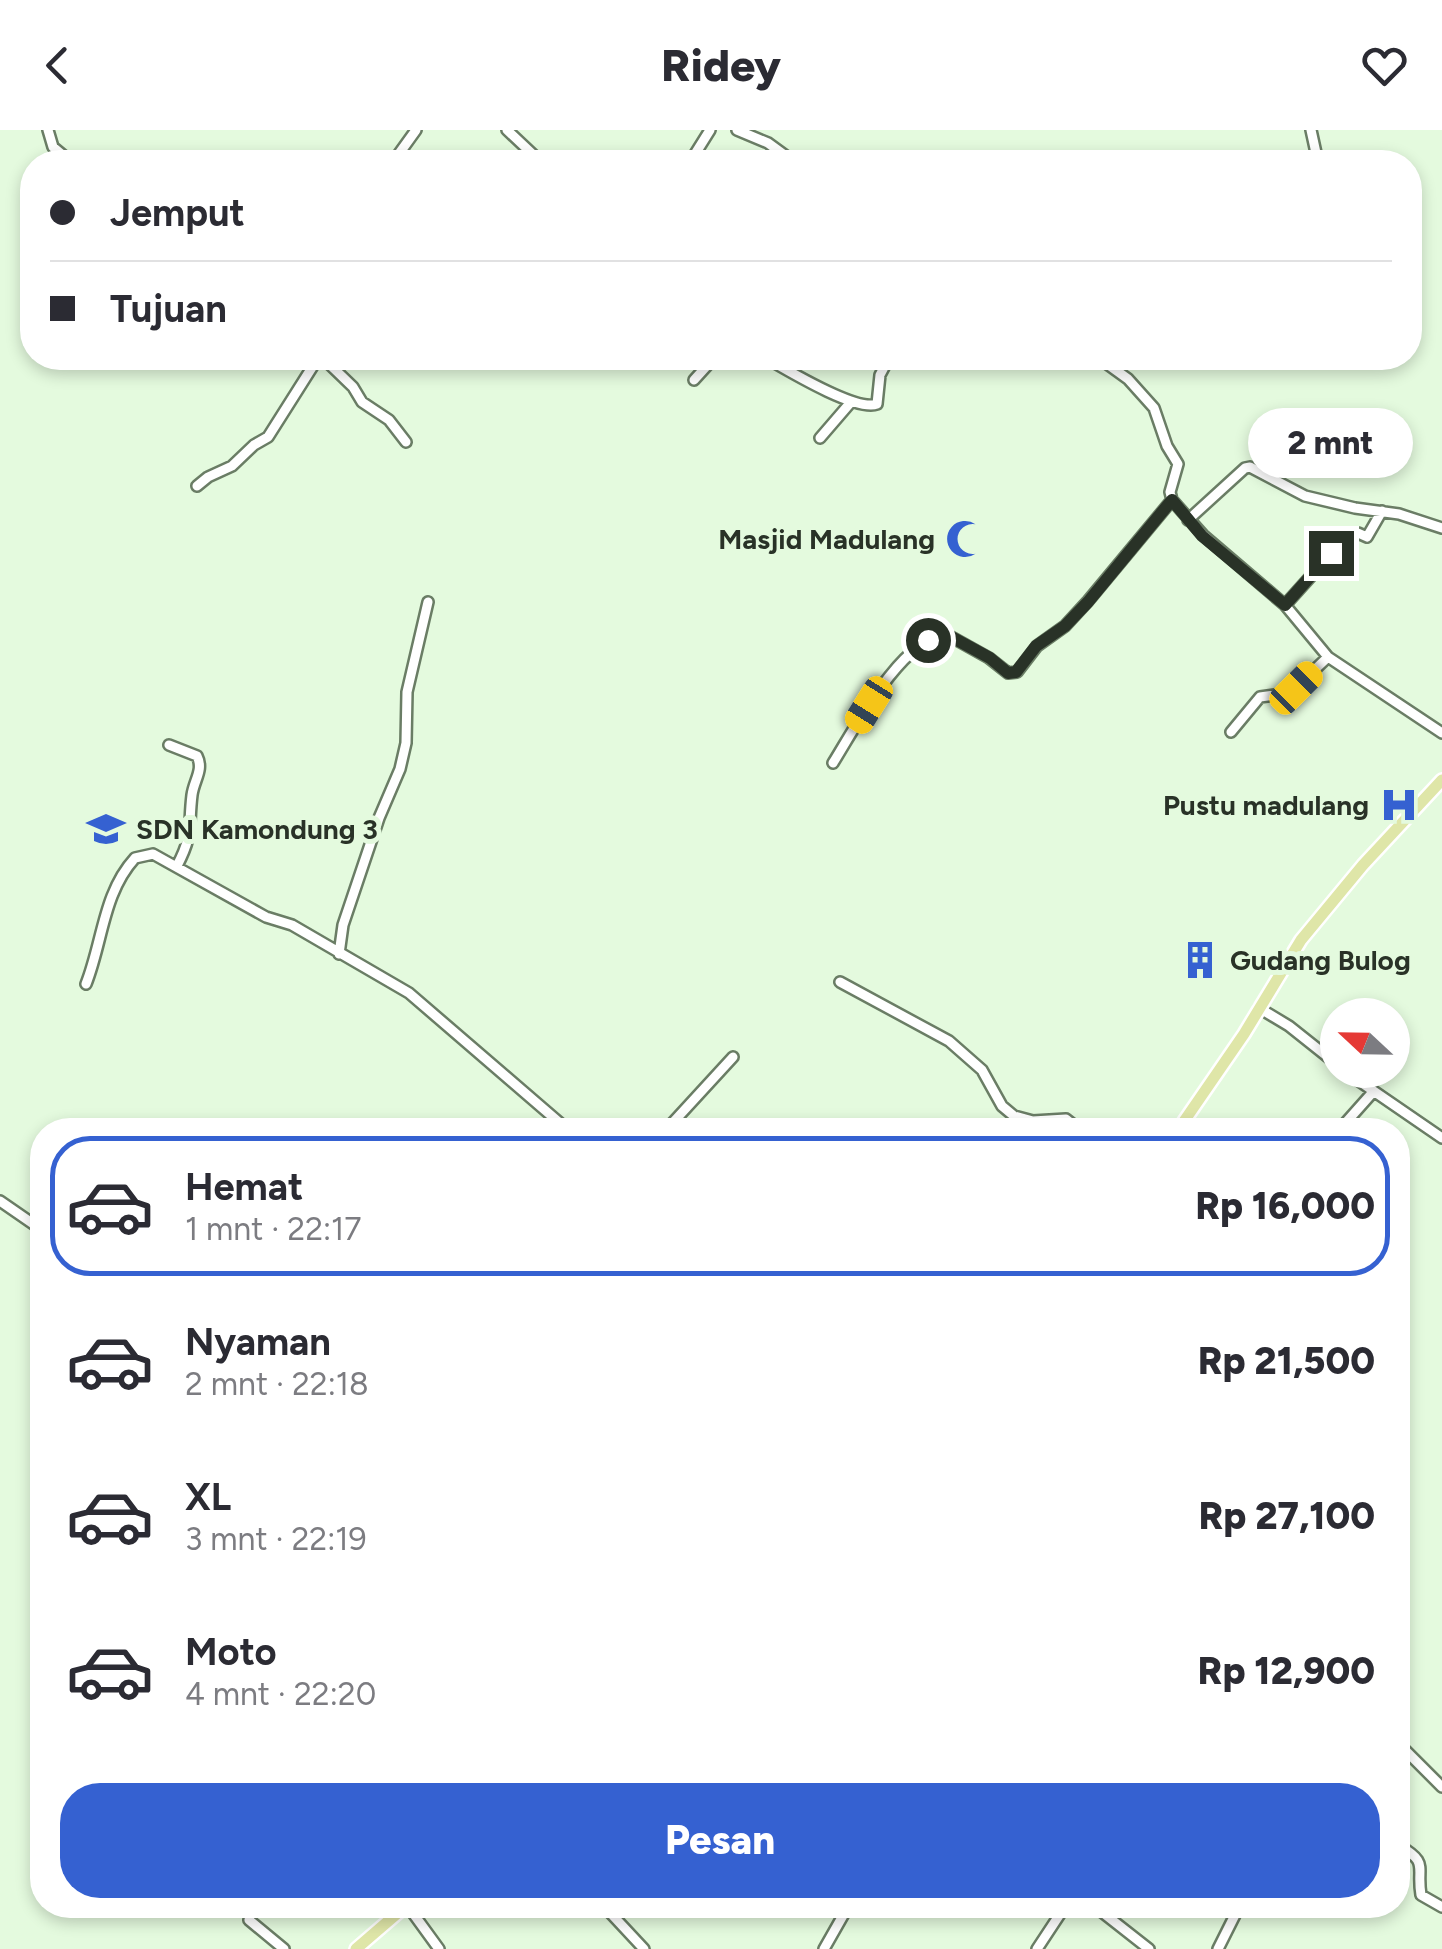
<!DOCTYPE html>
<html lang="id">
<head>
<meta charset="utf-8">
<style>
  body { margin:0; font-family:Figtree,sans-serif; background:#f2f2f3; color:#2b2b33; height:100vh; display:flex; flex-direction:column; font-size:38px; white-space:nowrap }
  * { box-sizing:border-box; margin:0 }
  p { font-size:32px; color:#7c7c81 }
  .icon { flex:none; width:55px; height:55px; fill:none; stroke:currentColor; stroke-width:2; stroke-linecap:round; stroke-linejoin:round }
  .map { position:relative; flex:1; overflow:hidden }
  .details { position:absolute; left:30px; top:988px; width:1380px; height:800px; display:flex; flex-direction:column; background:#fff; border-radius:40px; box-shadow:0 5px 15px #0003 }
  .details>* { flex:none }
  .top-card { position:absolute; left:20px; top:20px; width:1402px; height:220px; border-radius:40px; box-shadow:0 5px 15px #0003; display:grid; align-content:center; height:220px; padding:0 30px; background:#fff }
  .needle { width:65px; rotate:292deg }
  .buttons { position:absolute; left:1320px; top:868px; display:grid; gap:20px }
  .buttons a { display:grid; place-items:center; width:90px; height:90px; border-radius:50%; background:#fff; box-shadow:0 5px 15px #0003; font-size:50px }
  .end { position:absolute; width:45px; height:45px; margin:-22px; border:12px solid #293227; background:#fff; box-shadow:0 0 0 5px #fff }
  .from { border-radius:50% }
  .bubble { position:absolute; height:70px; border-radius:35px; background:#fff; box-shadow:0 5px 15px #0003; font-size:32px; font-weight:800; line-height:70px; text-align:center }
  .car { position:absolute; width:30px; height:60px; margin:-30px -15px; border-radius:12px; box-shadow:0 0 8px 2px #0007; background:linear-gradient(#f5c518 24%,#345 0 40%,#f5c518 0 76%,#345 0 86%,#f5c518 0) }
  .top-card b { display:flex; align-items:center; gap:35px; height:95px; font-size:38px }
  .top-card b+b { border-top:2px solid #e1e1e2 }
  .top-card i { width:25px; height:25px; background:#2b2b33 }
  ul { padding:18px 0 0; list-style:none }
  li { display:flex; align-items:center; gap:30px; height:140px; margin:0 20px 15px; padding:0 10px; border:5px solid transparent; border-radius:40px }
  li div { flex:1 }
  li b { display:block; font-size:38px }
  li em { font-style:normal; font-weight:800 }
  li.on { border-color:#3561d1 }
  li>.icon { width:90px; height:90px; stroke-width:1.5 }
  .cta { display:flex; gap:20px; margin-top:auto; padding:20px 30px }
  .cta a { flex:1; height:115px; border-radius:40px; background:#3561d1; color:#fff; font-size:40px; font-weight:800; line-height:115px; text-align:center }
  header { display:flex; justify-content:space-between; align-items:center; height:130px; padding:0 30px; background:#fff; font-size:45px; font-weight:800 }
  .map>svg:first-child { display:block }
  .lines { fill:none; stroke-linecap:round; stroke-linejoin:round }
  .minor-casing { stroke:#6a7d65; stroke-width:14 }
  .major-casing { stroke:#fff; stroke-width:16 }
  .minor { stroke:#fff; stroke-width:9 }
  .major { stroke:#dfe6a8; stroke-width:11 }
  .route { stroke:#293227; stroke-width:12 }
  .labels { text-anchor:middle; stroke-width:10; stroke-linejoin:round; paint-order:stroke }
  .poi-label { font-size:28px; font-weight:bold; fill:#293227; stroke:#e4fade; text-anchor:end }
</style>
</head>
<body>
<header><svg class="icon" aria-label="back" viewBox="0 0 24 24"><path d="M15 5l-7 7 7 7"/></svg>Ridey<svg class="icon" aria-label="heart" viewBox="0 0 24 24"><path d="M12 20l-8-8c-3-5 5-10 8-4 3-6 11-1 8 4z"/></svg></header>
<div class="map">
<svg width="1442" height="1819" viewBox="0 0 1442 1819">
  <rect width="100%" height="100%" fill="#e4fade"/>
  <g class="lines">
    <g class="minor-casing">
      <path id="minor" d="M48,0L53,17L71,32
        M507,0L541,32
        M737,0L768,13L794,32
        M1311,0L1318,32
        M393,32L416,0
        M690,32L710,0
        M323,228L353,257L362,272L389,290L406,312
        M766,228C787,240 856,282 877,274L880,245L889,228
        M1099,228L1128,249L1154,278L1167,316L1178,334L1170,362L1172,370L1203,405L1285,475L1328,527L1442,603
        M694,250L714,228
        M820,308L851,272
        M197,356L208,347L232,336L254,315L268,307L318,228
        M1188,390L1245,338L1250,337L1305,366L1355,378L1399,384L1442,398
        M1285,475L1348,405L1358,403L1367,407L1382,381
        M1231,602L1260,567L1290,563L1328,527
        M169,615L197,626C204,640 194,650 192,665C188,698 194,703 177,736
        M833,633C856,596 901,510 946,504L989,528L1008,543L1017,542L1037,516L1065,496L1088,471L1172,370
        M339,824L343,795L379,688L400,639L406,613L407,562L428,472
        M840,852L949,911L982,940L1002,976L1014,986L1033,991L1066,989L1080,1000
        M86,854C103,811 103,763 135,728L153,724L266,787L292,795L409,863L568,1000
        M1259,878L1289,896L1338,935
        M1343,940L1442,1008
        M1341,998L1373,962
        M666,1000L733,927
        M0,1071L42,1100
        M1398,1613L1442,1657
        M1398,1715C1430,1733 1416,1736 1421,1765L1442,1777
        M262,1775L251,1784L249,1790L284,1819
        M407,1775L439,1819
        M603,1775L644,1819
        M1093,1775L1149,1819
        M824,1819L849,1775
        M1037,1819L1066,1775
        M1218,1819L1240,1775"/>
    </g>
    <g class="major-casing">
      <path id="major" d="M1178,1000L1244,904L1301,810L1363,735L1442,650
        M356,1819L407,1775"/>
    </g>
    <use href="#minor" class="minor"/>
    <use href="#major" class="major"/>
  </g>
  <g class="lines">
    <path class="route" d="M928,510L946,504L990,528L1008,543L1016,542L1036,516L1065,496L1088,472L1172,370L1202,406L1285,475L1331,423"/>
  </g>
  <defs>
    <g id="mosque-bare" transform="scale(3)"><path d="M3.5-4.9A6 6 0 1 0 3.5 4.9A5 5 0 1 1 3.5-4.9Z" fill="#3561d1" stroke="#e4fade" stroke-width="2.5" paint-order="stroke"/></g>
    <g id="hospital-bare" transform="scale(3)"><path d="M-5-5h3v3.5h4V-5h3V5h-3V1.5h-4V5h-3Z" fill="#3561d1" stroke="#e4fade" stroke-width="2.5" paint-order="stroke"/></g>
    <g id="school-bare" transform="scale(3)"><path d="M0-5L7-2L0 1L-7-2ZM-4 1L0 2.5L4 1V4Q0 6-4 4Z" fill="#3561d1" stroke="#e4fade" stroke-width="2.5" paint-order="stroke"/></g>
    <g id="building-bare" transform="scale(3)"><path d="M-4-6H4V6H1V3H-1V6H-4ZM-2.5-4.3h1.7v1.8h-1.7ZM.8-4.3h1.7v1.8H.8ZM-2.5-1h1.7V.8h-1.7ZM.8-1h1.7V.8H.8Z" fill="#3561d1" stroke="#e4fade" stroke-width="2.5" paint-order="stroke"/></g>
  </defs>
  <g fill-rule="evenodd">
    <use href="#mosque-bare" x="965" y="409"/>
    <use href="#hospital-bare" x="1399" y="675"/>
    <use href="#school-bare" x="106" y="699"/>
    <use href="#building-bare" x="1200" y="830"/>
  </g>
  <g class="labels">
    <g class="poi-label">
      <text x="935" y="419">Masjid Madulang</text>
      <text x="1369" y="685">Pustu madulang</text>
      <text x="136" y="709" text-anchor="start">SDN Kamondung 3</text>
      <text x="1230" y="840" text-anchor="start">Gudang Bulog</text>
    </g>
  </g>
</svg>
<div class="buttons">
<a><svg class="needle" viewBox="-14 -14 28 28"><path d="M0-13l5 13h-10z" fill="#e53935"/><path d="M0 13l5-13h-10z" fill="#7c7c81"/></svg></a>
</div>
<i class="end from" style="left:928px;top:510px"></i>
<i class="end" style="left:1331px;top:423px"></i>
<div class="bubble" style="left:1248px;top:278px;width:165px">2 mnt</div>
<i class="car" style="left:1296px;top:558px;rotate:45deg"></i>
<i class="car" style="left:869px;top:575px;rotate:212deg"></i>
<div class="top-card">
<b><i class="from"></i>Jemput</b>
<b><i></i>Tujuan</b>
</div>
<section class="details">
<ul>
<li class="on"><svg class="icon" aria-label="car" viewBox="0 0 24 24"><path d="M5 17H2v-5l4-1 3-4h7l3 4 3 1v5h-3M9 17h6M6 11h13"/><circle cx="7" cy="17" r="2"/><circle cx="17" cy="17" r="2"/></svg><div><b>Hemat</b><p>1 mnt · 22:17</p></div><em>Rp 16,000</em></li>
<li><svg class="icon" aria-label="car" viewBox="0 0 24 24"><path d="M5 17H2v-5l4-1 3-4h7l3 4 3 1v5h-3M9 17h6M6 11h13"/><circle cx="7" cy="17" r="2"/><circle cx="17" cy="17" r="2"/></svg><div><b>Nyaman</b><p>2 mnt · 22:18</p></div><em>Rp 21,500</em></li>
<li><svg class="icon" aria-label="car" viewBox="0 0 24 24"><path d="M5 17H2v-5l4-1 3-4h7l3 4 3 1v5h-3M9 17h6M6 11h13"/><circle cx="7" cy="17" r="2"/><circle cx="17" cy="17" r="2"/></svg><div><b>XL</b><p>3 mnt · 22:19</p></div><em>Rp 27,100</em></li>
<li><svg class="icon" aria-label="car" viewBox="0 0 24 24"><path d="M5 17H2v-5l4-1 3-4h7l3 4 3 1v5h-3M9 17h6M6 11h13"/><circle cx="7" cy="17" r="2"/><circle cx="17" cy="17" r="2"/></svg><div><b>Moto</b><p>4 mnt · 22:20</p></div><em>Rp 12,900</em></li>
</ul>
<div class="cta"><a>Pesan</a></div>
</section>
</div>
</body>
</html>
